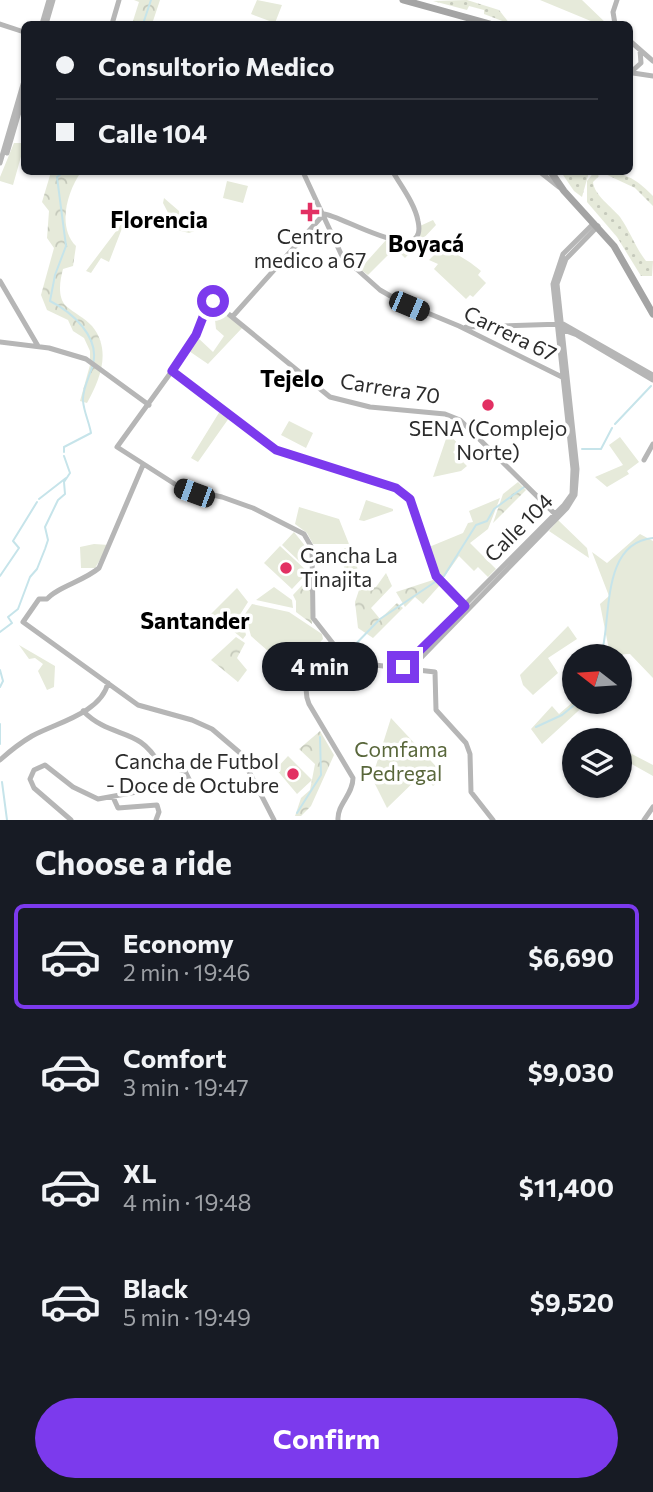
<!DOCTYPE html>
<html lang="en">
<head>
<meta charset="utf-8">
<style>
  body { margin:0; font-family:Commissioner,sans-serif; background:#242831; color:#f1f3f6; height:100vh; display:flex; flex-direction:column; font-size:26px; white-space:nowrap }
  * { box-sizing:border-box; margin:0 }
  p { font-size:23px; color:#9ea1a6 }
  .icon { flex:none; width:38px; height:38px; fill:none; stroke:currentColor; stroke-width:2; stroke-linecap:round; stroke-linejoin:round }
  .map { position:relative; height:820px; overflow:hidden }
  .details { display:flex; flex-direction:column; background:#171b24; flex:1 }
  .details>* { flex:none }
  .guide { position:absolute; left:21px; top:21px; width:612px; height:154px; border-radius:10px; box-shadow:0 2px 5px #0004; display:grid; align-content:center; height:154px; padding:0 35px; background:#171b24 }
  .needle { width:46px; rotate:287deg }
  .fabs { position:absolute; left:562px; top:644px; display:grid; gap:14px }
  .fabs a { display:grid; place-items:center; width:70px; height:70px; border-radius:50%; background:#171b24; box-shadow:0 2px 5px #0004; font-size:35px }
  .end { position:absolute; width:32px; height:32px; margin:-16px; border:9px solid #7c3aed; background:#fff; box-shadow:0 0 0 4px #fff }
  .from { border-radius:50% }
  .bubble { position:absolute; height:49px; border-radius:24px; background:#171b24; box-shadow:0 2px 5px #0004; font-size:23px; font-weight:700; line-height:49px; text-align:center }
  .car { position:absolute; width:21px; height:42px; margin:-21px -10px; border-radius:9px; box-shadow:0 0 5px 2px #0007; background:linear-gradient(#222 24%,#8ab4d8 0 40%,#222 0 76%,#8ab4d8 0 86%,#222 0) }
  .guide b { display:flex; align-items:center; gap:24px; height:66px; font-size:26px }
  .guide b+b { border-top:2px solid #363941 }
  .guide i { width:18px; height:18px; background:#f1f3f6 }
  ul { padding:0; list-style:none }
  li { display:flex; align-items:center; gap:21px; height:105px; margin:0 14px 10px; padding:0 21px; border:4px solid transparent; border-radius:10px }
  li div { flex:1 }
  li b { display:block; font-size:26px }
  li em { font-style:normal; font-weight:700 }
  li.active { border-color:#7c3aed }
  li>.icon { width:63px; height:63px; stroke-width:1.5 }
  h2 { padding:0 35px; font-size:32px; line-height:84px }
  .action { display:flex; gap:14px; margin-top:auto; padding:14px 35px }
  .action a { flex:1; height:80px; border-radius:42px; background:#7c3aed; color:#fff; font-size:28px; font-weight:700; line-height:80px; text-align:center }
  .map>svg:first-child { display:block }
  .grass { fill:url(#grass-dots) }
  .forest { fill:url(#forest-crowns) }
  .green { fill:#e6eada }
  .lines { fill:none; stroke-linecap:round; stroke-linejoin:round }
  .stream { stroke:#c6e4ea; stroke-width:2 }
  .secondary { stroke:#b6b6b6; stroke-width:5 }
  .primary { stroke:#a4a4a4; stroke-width:7 }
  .route { stroke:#7c3aed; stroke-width:9 }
  .poi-dot { fill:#e23063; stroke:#fff; stroke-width:2.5 }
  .labels { text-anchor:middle; stroke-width:7; stroke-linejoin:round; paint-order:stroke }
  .poi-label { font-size:21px; fill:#2c2c2c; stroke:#fff }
  .street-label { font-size:21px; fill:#2c2c2c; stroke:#fff }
  .park-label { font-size:21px; fill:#59673b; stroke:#fff }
  .neighbourhood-label { font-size:23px; font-weight:bold; fill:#000; stroke:#fff }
</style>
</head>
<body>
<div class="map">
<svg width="653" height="820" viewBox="0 0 653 820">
  <defs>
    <pattern id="grass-dots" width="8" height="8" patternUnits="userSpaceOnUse" patternTransform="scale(1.75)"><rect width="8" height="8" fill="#e6eada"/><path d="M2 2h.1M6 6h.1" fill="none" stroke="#c5c9bb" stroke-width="1.8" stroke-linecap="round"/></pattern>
    <pattern id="forest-crowns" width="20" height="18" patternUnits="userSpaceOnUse" patternTransform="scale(1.75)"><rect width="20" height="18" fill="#e6eada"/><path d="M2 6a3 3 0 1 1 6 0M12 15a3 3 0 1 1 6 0" fill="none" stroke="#c5c9bb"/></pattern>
  </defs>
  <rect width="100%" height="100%" fill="#fff"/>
  <path class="grass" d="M467,0L499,10L510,24L484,14V10L469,6L467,10L433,1Z
    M561,172H589L582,197L574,191Z
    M594,172L599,176L593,182C594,195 612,207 620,217C630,231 635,247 646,261H653L652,276H641L617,237L587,202V181Z
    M601,172C624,171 638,180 653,196V206L635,188Z"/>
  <path class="forest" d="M134,0H160L152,24H132L139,2Z
    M51,172H81C67,192 57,227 76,246L73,266L63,269C60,280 57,297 66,306C74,313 85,318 92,326C112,350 100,380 87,403L80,401L90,365V351L84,338L73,331L68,320L47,310L41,295L54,248L47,238L49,211L42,202Z
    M518,482L526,490L493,523L503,494Z
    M386,573L392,586L371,608L380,619L397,603L403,608L373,638L358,628L355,602L359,590L376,587Z
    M436,579L440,585L423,604L415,597L405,607L396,592Z
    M307,580L311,586L312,624L296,612V601L293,595Z
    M236,637L245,643L237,658L247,670L238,682L211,660Z
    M320,731L334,755L311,806L301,816H295L301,798L310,790L315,764L299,749Z"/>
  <path class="green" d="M257,0L282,5L275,23L251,14Z
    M540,0H582L607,24H598Z
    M14,143H24V146L13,185L0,181V177Z
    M227,181L248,186L243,203L223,198Z
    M164,198L179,211L180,227H185L187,222H206V227L189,233L177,230L163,203Z
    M126,218L109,262L101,258L91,273L86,271Z
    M433,220L436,225L405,258L397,250L410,243L420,226Z
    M386,240L397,244L396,247L368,275L360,269Z
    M444,245C457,256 466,258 481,271L478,275L486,283L473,297L470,295L466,299L434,269L438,264L429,260Z
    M210,303L243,327L208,364L189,351L196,336L213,352L224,336L216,329L215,320L210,316L204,317Z
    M220,411L229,418L198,462L191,458Z
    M289,421L313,433L306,448L281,435Z
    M448,433L460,446L453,452L467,466L461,471L433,477Z
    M620,437L639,462L627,471L629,474L607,487L595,477L623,465L609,445Z
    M500,498L488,529L470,543L496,569L488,577L478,567L474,571L459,556L442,580L429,547L463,533L468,523L473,522L469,511Z
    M366,500L393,509V511L364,521L359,520Z
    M299,507L339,519L349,544H313L307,533L295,524Z
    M558,520L587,548L589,558L549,531Z
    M294,532L306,547L299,561L282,545Z
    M640,534L653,541V678L630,654L610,655L600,604L609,596L592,552L607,563Z
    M94,544L109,545L95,568H81L80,547Z
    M280,546L308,572L292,589L264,563Z
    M344,548L351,549L363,585H344Z
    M274,587L292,600L293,608L256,600Z
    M237,588L248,602L241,613L246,635L243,639L217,618L212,619L203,629L198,627Z
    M252,604L289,612L322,634L323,639L292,672L251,636L245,614Z
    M568,626L577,639L548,658L558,673L533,695L523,685L520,675Z
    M19,645L55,666L54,687L47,690L38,671L43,664L35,658L29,659Z
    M574,701L588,702L542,744L531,729L552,706L559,714Z
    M391,718L444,775L433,786L422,774L387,808L372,778Z
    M628,752L653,765V776L628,762L620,772V759Z
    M288,756L312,780L297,794L276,769Z"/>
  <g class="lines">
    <path class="stream" d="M143,24L151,0
      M615,424L651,386
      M582,449H601L612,428
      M64,452V447L91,433C89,422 84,412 83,401C82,389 90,376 93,364C100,337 72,312 50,301L55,275L66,246L57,177L64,172
      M39,499L66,478
      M0,576L19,548L13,541L37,502
      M0,632L12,623L8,617L18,609L30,577L37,569L45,549L48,540L45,527L58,500L65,494L64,482L70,473L64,456
      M347,653L380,619L444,576L476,525L487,521L494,509L524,487
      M601,656C612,620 600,543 653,538
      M0,670L3,681L0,687
      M0,724V744
      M536,727L562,715L578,702
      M2,782L7,820
      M297,813L321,775L320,737"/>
    <path class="secondary" d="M0,24L24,32
      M42,24L49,0
      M46,24L53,0
      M112,24L119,0
      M615,24L613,12L617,0
      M630,41L653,61
      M630,73L641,63L640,50
      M633,73L653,76
      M7,153L24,95
      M0,163L24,81
      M303,172L342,256L380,290L401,302L459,326L562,377
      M540,172L559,187
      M0,281L38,346
      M233,316L324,214C341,215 429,270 418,221C415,204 401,186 393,172
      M466,327L563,324L653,375
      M561,329L577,335L653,380
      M0,342L49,348L86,359L149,405
      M172,371L276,450L403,492L409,499L436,576L466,607
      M644,460L653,444
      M143,465L99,568C84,581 57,587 47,599H39L23,622L138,705L192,720L212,729L239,752L274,820
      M346,660L313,618L312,548L304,534L253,508L222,497L181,488L117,447L190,346L210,299L330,397L370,407L445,414L460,420L558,517
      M349,662L435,672L436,710L466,743L470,754L471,792L493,820
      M403,667L564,505L572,494L573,469L553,284L563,254L594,223
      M412,667L567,508L575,495L577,469L557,284L566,259L598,226
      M0,760C10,751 20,743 32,736C56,723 101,713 108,683
      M113,797L118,808L157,805L159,812L156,820
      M71,820L34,788L30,779L34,770L45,765L73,787L98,799L153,789L181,788L190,781L185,771L159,764C139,726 112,740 83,711
      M338,820C337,804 353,795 353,778L309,704C303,690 307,674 319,664H343
      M644,820L653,807"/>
    <path class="primary" d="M403,0L490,24
      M551,172L564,191L614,246L653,314"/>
  </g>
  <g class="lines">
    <path class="route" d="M213,301L210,299L196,335L172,371L276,450L396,488L410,499L436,576L465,606L403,667"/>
  </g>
  <g class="poi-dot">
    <path d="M306.5 201.5h7v7h7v7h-7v7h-7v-7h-7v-7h7z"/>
    <circle cx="488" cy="405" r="7"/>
    <circle cx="286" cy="568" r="7"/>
    <circle cx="293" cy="774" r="7"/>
  </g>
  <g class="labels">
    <g class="poi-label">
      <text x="310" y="244">Centro<tspan x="310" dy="24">medico a 67</tspan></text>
      <text x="488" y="436">SENA (Complejo<tspan x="488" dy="24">Norte)</tspan></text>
      <text x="300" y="563" text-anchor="start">Cancha La<tspan x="300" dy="24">Tinajita</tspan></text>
      <text x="279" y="769" text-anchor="end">Cancha de Futbol<tspan x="279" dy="24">- Doce de Octubre</tspan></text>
    </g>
    <g class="street-label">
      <text transform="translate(510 334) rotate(26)" y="7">Carrera 67</text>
      <text transform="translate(390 389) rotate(9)" y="7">Carrera 70</text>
      <text transform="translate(519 528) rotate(-45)" y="7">Calle 104</text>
    </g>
    <g class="park-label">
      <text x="401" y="757">Comfama<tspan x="401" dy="24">Pedregal</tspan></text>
    </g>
    <g class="neighbourhood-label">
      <text x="159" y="228">Florencia</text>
      <text x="426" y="252">Boyacá</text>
      <text x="292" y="387">Tejelo</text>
      <text x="195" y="629">Santander</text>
    </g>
  </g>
</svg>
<div class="fabs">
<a><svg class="needle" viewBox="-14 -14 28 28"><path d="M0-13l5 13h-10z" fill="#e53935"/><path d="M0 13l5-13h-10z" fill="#9ea1a6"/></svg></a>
<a><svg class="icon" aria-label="layers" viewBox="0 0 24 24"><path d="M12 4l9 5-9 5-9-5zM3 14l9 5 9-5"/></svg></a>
</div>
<i class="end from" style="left:213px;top:301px"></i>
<i class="end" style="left:403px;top:667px"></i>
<div class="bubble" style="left:262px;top:642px;width:116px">4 min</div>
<i class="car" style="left:409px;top:306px;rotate:113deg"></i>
<i class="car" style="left:194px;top:493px;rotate:290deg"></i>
<div class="guide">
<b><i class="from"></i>Consultorio Medico</b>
<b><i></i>Calle 104</b>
</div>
</div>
<section class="details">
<h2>Choose a ride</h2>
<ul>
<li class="active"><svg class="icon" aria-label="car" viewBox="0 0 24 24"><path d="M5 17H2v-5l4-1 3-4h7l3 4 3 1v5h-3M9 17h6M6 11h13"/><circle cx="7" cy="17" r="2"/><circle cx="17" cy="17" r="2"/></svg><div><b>Economy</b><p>2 min · 19:46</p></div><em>$6,690</em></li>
<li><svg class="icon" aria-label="car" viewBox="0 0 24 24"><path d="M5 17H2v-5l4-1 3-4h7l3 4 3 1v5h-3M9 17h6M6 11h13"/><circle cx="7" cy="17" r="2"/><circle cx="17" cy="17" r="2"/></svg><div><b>Comfort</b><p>3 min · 19:47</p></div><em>$9,030</em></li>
<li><svg class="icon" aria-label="car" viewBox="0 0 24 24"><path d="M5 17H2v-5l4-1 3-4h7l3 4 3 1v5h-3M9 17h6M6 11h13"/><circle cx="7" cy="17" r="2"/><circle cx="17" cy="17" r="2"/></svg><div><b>XL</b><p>4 min · 19:48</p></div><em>$11,400</em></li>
<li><svg class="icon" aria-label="car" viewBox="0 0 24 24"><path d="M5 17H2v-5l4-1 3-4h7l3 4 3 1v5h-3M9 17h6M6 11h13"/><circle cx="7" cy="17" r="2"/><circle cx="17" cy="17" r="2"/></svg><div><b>Black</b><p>5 min · 19:49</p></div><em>$9,520</em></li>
</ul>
<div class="action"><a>Confirm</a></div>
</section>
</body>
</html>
